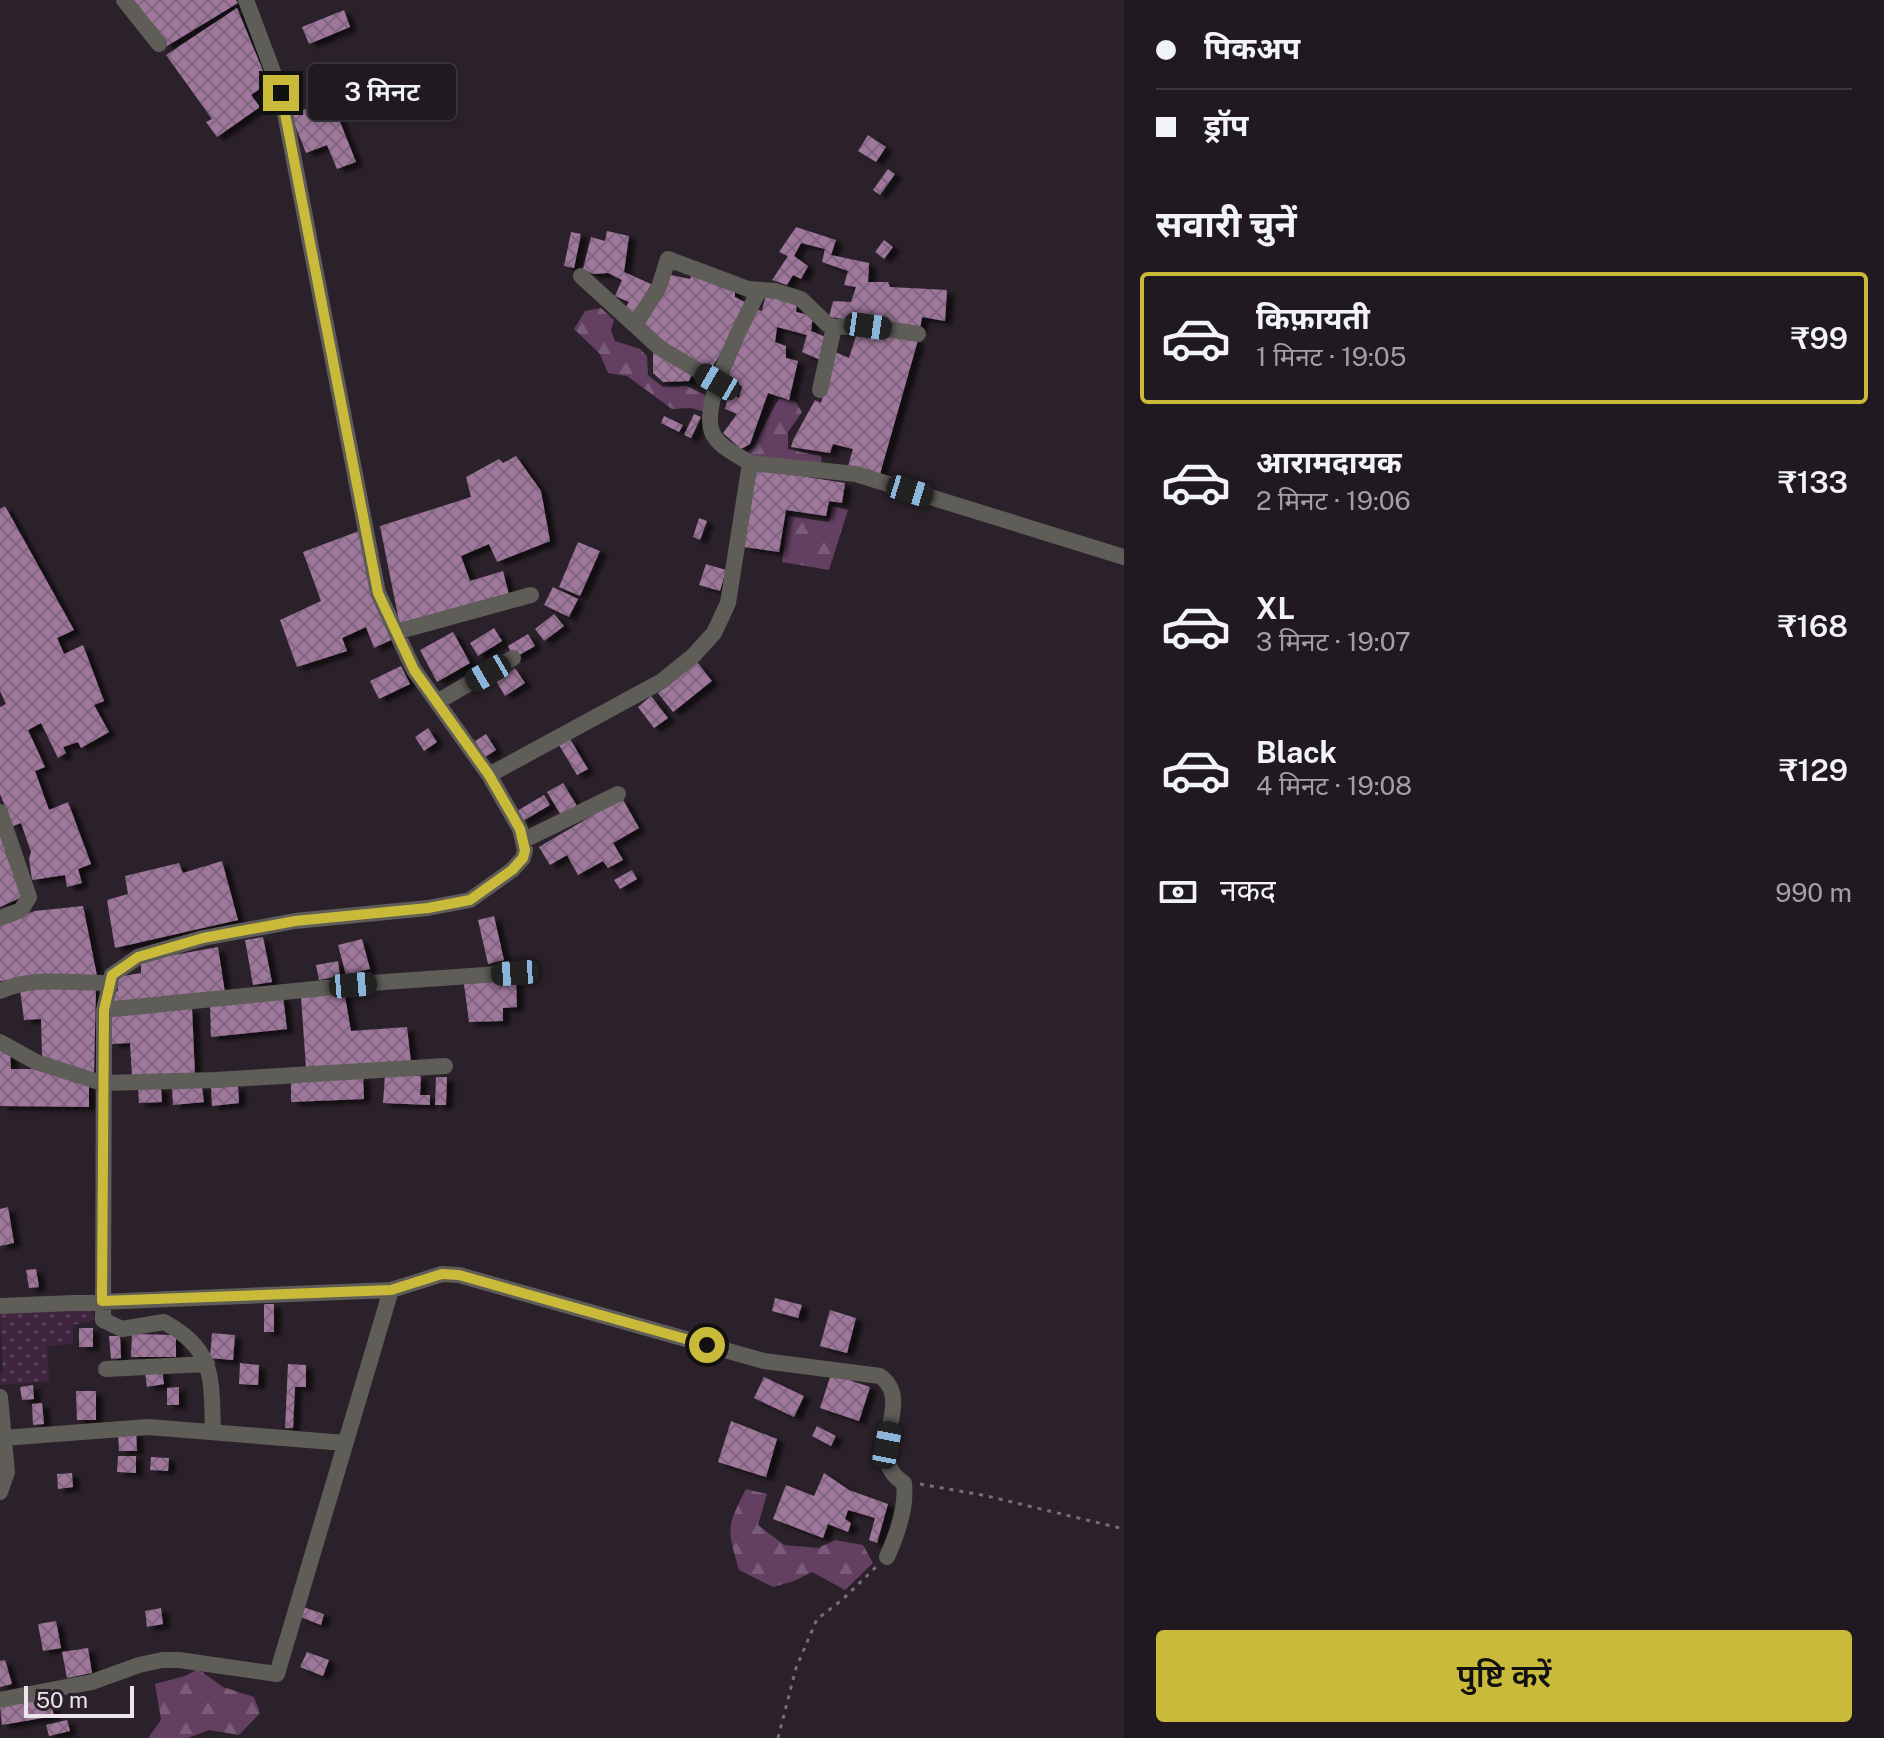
<!DOCTYPE html>
<html lang="hi">
<head>
<meta charset="utf-8">
<style>
  body { margin:0; font-family:"Public Sans","Noto Sans Devanagari",sans-serif; background:#282229; color:#f1f3f6; height:100vh; display:flex; flex-direction:column; font-size:30px; white-space:nowrap }
  * { box-sizing:border-box; margin:0 }
  p { font-size:26px; color:#a2a0a5 }
  .icon { flex:none; width:44px; height:44px; fill:none; stroke:currentColor; stroke-width:2; stroke-linecap:round; stroke-linejoin:round }
  .map { position:relative; flex:1; overflow:hidden }
  .drawer { display:flex; flex-direction:column; background:#201920; width:760px }
  .drawer>* { flex:none }
  .top-card { display:grid; align-content:center; height:176px; padding:0 32px; background:#201920 }
  .scale { position:absolute; left:24px; bottom:20px; width:110px; box-sizing:border-box; padding-left:8px; border:4px solid #ece6ec; border-top:0; font-size:22px; line-height:28px; white-space:nowrap; color:#ece6ec; -webkit-text-stroke:6px #2b212a; paint-order:stroke }
  .end { position:absolute; width:36px; height:36px; margin:-18px; border:10px solid #caba3a; background:#111; box-shadow:0 0 0 4px #111 }
  .from { border-radius:50% }
  .bubble { position:absolute; height:56px; border-radius:8px; background:#201920; box-shadow:0 2px 6px #0004,0 0 0 2px #3d383e; font-size:26px; font-weight:600; line-height:56px; text-align:center }
  .car { position:absolute; width:24px; height:48px; margin:-24px -12px; border-radius:10px; box-shadow:0 0 6px 2px #0007; background:linear-gradient(#222 24%,#8ab4d8 0 40%,#222 0 76%,#8ab4d8 0 86%,#222 0) }
  .top-card b { display:flex; align-items:center; gap:28px; height:76px; font-size:30px }
  .top-card b+b { border-top:2px solid #3d383e }
  .top-card i { width:20px; height:20px; background:#f1f3f6 }
  ul { padding:0; list-style:none }
  li { display:flex; align-items:center; gap:24px; height:132px; margin:0 16px 12px; padding:0 16px; border:4px solid transparent; border-radius:8px }
  li div { flex:1 }
  li b { display:block; font-size:30px }
  li em { font-style:normal; font-weight:600 }
  li.on { border-color:#caba3a }
  li>.icon { width:72px; height:72px; stroke-width:1.5 }
  h2 { padding:0 32px; font-size:36px; line-height:96px }
  .pay { display:flex; align-items:center; gap:20px; height:88px; padding:0 32px; font-size:30px }
  .pay p { margin-inline-start:auto }
  .cta { display:flex; gap:16px; margin-top:auto; padding:16px 32px }
  .cta a { flex:1; height:92px; border-radius:8px; background:#caba3a; color:#111; font-size:32px; font-weight:600; line-height:92px; text-align:center }
  main { display:flex; flex:1; min-height:0 }
  .map>svg:first-child { display:block }
  .grass { fill:url(#grass-dots) }
  .forest { fill:url(#forest-firs) }
  .building { fill:url(#building-cross-hatch); filter:url(#shadow) }
  .lines { fill:none; stroke-linecap:round; stroke-linejoin:round }
  .path { stroke:#776e76; stroke-width:3; stroke-dasharray:4 6; stroke-linecap:butt }
  .minor { stroke:#5e5d57; stroke-width:16 }
  .route { stroke:#caba3a; stroke-width:10 }
</style>
</head>
<body>
<main>
<div class="map">
<svg width="1124" height="1738" viewBox="0 0 1124 1738">
  <defs>
    <pattern id="grass-dots" width="8" height="8" patternUnits="userSpaceOnUse" patternTransform="scale(2)"><rect width="8" height="8" fill="#40253f"/><path d="M2 2h.1M6 6h.1" fill="none" stroke="#5c455b" stroke-width="1.8" stroke-linecap="round"/></pattern>
    <pattern id="forest-firs" width="22" height="20" patternUnits="userSpaceOnUse" patternTransform="scale(2)"><rect width="22" height="20" fill="#633f62"/><path d="M5 1l3.5 6h-7zM16 11l3.5 6h-7z" fill="#7a5b79"/></pattern>
    <pattern id="building-cross-hatch" width="8" height="8" patternUnits="userSpaceOnUse" patternTransform="scale(2)"><rect width="8" height="8" fill="#9f779c"/><path d="M0 0l8 8M0 8l8-8" fill="none" stroke="#80667e"/></pattern>
    <filter id="shadow"><feDropShadow dx="7" dy="4" stdDeviation="2" flood-color="#0009"/></filter>
  </defs>
  <rect width="100%" height="100%" fill="#2b212a"/>
  <path class="grass" d="M90,1307L95,1320L73,1325V1344L47,1346L49,1381L0,1385V1373L3,1372L0,1312Z"/>
  <path class="forest" d="M601,308L614,320L611,330L615,341L640,349L647,356L648,375L663,387L687,386L705,395V412L691,408L672,409L627,376L608,373L600,354L574,329L585,311Z
    M779,399L795,401L802,412L788,432V449L821,456L822,467L756,460L747,453C762,437 767,416 779,399Z
    M832,506L848,510L829,570L782,562L788,516L829,522Z
    M746,1489L767,1494L758,1525L784,1545L818,1548L835,1540L863,1545L873,1563L845,1590L812,1572L794,1581L773,1587L739,1570C727,1528 726,1528 746,1489Z
    M198,1669L223,1687L254,1697L260,1713L239,1735L209,1730L188,1738H148L161,1720L155,1684L185,1676Z"/>
  <path class="building" d="M133,0H236L238,3L167,46Z
    M237,8L268,83L251,95L260,107L217,137L206,122L212,119L166,55Z
    M344,10L350,27L309,44L302,27Z
    M331,99L356,162L337,169L327,145L306,153L291,115Z
    M868,135L886,147L876,162L858,151Z
    M888,169L895,174L880,195L873,190Z
    M796,227L836,240L831,255L869,263L868,282H888L890,287L947,290L945,321L922,317L920,329L829,317L833,301L851,302L856,287L844,285L848,271L822,262L825,249L801,243L794,256L808,266L801,279L793,275L787,285L772,280L788,256L779,252Z
    M607,231L629,236L624,272L651,284L636,316L625,308L629,302L615,296L622,280L608,273L593,274L583,269L591,237L605,241Z
    M571,232L581,234L574,268L564,266Z
    M884,240L893,247L884,259L875,252Z
    M692,273L735,288V297L748,304L711,370L664,344L645,324L671,275L690,279Z
    M766,294L797,303L796,312L813,316L811,331L828,338L823,361L802,352L807,335L777,327L775,342L786,346V358L798,361L789,400L768,393L750,444L741,449L723,433L737,414L725,409L729,393L739,398L742,386L726,381L756,309L762,311Z
    M880,334L918,340L880,474L848,466L853,449L833,444L830,453L791,447L793,440L815,400L821,403L835,352L849,358L856,336Z
    M653,353H663L693,372L689,381L663,382L653,373Z
    M694,414L701,417L691,438L684,435Z
    M664,416L683,425L679,432L661,423Z
    M516,456L541,491L550,541L497,562L489,544L461,556L470,581L503,571L509,595L400,626L380,526L471,497L466,477L499,459L503,463Z
    M756,469L845,483L842,503L829,501L826,516L786,510L779,552L744,547Z
    M5,506L74,630L57,638L64,654L83,645L104,701L94,705L109,732L81,748L78,742L63,747L66,753L58,758L41,723L28,730L45,767L35,771L49,810L68,802L91,864L78,869L82,883L67,887L65,875L32,880L29,859L31,852L21,823L13,826L0,794V707L6,704L0,691V509Z
    M699,518L707,521L700,540L693,537Z
    M359,531L372,597L391,640L374,648L366,627L342,638L347,651L297,667L280,620L321,601L303,552Z
    M578,542L600,551L580,596L559,587Z
    M706,564L726,570L720,591L699,585Z
    M553,587L578,599L569,617L544,605Z
    M554,614L564,626L544,641L535,629Z
    M494,628L502,641L478,656L470,643Z
    M453,632L470,663L437,682L420,650Z
    M528,634L535,646L514,658L508,646Z
    M697,662L712,681L673,712L658,693Z
    M401,666L410,684L379,699L370,681Z
    M515,668L525,683L505,696L496,681Z
    M651,696L668,718L654,728L638,707Z
    M428,728L437,742L424,751L415,737Z
    M486,734L496,750L485,757L475,741Z
    M570,739L588,769L577,775L559,745Z
    M563,783L577,806L561,815L547,792Z
    M544,795L550,805L523,821L517,811Z
    M622,798L639,828L613,843L623,860L608,868L603,861L578,875L567,855L550,865L539,847Z
    M0,833L22,897L0,907Z
    M222,861L238,920L115,948L107,900L128,894L125,876L179,863L183,873Z
    M632,870L637,879L620,889L614,880Z
    M83,906L97,976L0,981V923L35,911Z
    M494,916L504,960L488,964L478,920Z
    M263,937L272,982L253,985L245,940Z
    M362,939L370,969L346,975L338,945Z
    M218,947L225,993L112,1003L110,993L118,991L117,977L141,973V961Z
    M338,961L340,976L319,980L316,965Z
    M516,980L517,1007L503,1008V1021L469,1022L464,984Z
    M96,987L94,1073L54,1063L42,1055L41,1019L24,1020L20,990Z
    M344,991L351,1031L407,1027L411,1063L306,1068L301,997Z
    M283,996L287,1029L211,1037L210,1005Z
    M192,1008L195,1076H132L130,1043L111,1044L109,1017Z
    M0,1051H10L11,1069H43L89,1085V1107L0,1106Z
    M385,1075L421,1076L420,1095H430V1105L383,1103Z
    M363,1076L364,1099L291,1102V1079Z
    M436,1077H447L446,1105H435Z
    M238,1086L239,1103L212,1106L211,1088Z
    M161,1087L162,1102L139,1103L138,1088Z
    M202,1087L204,1102L173,1105L172,1089Z
    M8,1207L14,1243L0,1246V1209Z
    M36,1269L39,1287L29,1288L26,1270Z
    M775,1298L802,1305L798,1318L772,1311Z
    M264,1304H274V1332H264Z
    M830,1310L856,1318L847,1353L820,1346Z
    M79,1328H93V1347H79Z
    M212,1333L235,1335L233,1360L210,1358Z
    M132,1334L176,1335V1357H131Z
    M109,1336H120L121,1358L111,1359Z
    M240,1363L259,1365L258,1385L239,1384Z
    M288,1364L306,1365V1387H295L293,1428H285Z
    M162,1369L164,1384L147,1387L145,1372Z
    M831,1374L870,1387L859,1421L820,1408Z
    M764,1377L804,1396L794,1417L754,1398Z
    M33,1385L34,1399L22,1400L20,1387Z
    M179,1387V1405H167V1388Z
    M76,1391H96V1420H77Z
    M42,1403L44,1424L33,1425L32,1404Z
    M731,1421L777,1439L766,1477L718,1462Z
    M817,1426L836,1436L831,1446L812,1436Z
    M118,1432H136L137,1451H119Z
    M118,1456H136V1473L117,1472Z
    M151,1457L169,1458L168,1471L150,1470Z
    M72,1473L73,1487L58,1489L57,1474Z
    M824,1473L849,1490L888,1504L877,1543L869,1540L875,1518L848,1510L845,1519L851,1523L848,1532L828,1524L823,1538L773,1519L786,1485L814,1496Z
    M303,1607L324,1614L321,1625L300,1617Z
    M161,1608L163,1624L147,1627L145,1611Z
    M56,1621L61,1648L43,1651L38,1624Z
    M88,1648L92,1673L67,1678L62,1652Z
    M307,1652L329,1660L323,1676L300,1667Z
    M5,1660L12,1684L0,1687V1661Z
    M50,1696L54,1716L2,1725L0,1706Z
    M67,1720L70,1731L49,1736L46,1725Z"/>
  <g class="lines">
    <path class="path" d="M920,1484L987,1496L1124,1529
      M778,1738L796,1668L817,1619L842,1600L876,1567"/>
    <path class="minor" d="M124,0L159,44
      M581,276L660,348L717,382
      M635,325L659,287L668,259L748,289L776,291L801,299L827,324L834,327L868,326L918,334
      M820,390L834,327
      M750,463L856,474L1124,557
      M396,632L531,595
      M437,702L513,658
      M489,775L662,681L693,656L714,633L728,603L750,463C738,455 717,446 712,432C700,401 745,320 759,290
      M0,812L29,897L21,910L0,918
      M524,840L618,794
      M0,991C33,976 73,983 108,983
      M104,1010L384,982L515,973
      M0,1042L36,1062L102,1083L215,1080L445,1066
      M0,1306L391,1290L442,1274L459,1275L764,1361L880,1376C917,1402 860,1456 904,1483C907,1508 897,1535 887,1557
      M106,1369L207,1364
      M0,1397L7,1472L0,1492
      M213,1431C211,1379 216,1350 164,1322L122,1329L103,1320L104,1010L112,975L138,957L203,938L295,921L428,908L470,900L512,870L523,858L525,850L520,829L489,775L414,670L378,593L281,93L246,0
      M3,1438L148,1427L345,1443
      M0,1700L92,1682L139,1665L162,1660H179L277,1674L391,1290"/>
  </g>
  <g class="lines">
    <path class="route" d="M281,93L378,593L414,670L489,775L520,829L525,850L523,858L512,870L470,900L428,908L295,921L203,938L138,957L112,975L104,1010L102,1301L391,1290L442,1274L459,1275L707,1345"/>
  </g>
</svg>
<div class="scale">50 m</div>
<i class="end from" style="left:707px;top:1345px"></i>
<i class="end" style="left:281px;top:93px"></i>
<div class="bubble" style="left:308px;top:64px;width:148px">3 मिनट</div>
<i class="car" style="left:868px;top:326px;rotate:98deg"></i>
<i class="car" style="left:717px;top:382px;rotate:300deg"></i>
<i class="car" style="left:910px;top:491px;rotate:107deg"></i>
<i class="car" style="left:488px;top:673px;rotate:240deg"></i>
<i class="car" style="left:515px;top:973px;rotate:266deg"></i>
<i class="car" style="left:353px;top:985px;rotate:85deg"></i>
<i class="car" style="left:887px;top:1445px;rotate:11deg"></i>
</div>
<section class="drawer">
<div class="top-card">
<b><i class="from"></i>पिकअप</b>
<b><i></i>ड्रॉप</b>
</div>
<h2>सवारी चुनें</h2>
<ul>
<li class="on"><svg class="icon" aria-label="car" viewBox="0 0 24 24"><path d="M5 17H2v-5l4-1 3-4h7l3 4 3 1v5h-3M9 17h6M6 11h13"/><circle cx="7" cy="17" r="2"/><circle cx="17" cy="17" r="2"/></svg><div><b>किफ़ायती</b><p>1 मिनट · 19:05</p></div><em>₹99</em></li>
<li><svg class="icon" aria-label="car" viewBox="0 0 24 24"><path d="M5 17H2v-5l4-1 3-4h7l3 4 3 1v5h-3M9 17h6M6 11h13"/><circle cx="7" cy="17" r="2"/><circle cx="17" cy="17" r="2"/></svg><div><b>आरामदायक</b><p>2 मिनट · 19:06</p></div><em>₹133</em></li>
<li><svg class="icon" aria-label="car" viewBox="0 0 24 24"><path d="M5 17H2v-5l4-1 3-4h7l3 4 3 1v5h-3M9 17h6M6 11h13"/><circle cx="7" cy="17" r="2"/><circle cx="17" cy="17" r="2"/></svg><div><b>XL</b><p>3 मिनट · 19:07</p></div><em>₹168</em></li>
<li><svg class="icon" aria-label="car" viewBox="0 0 24 24"><path d="M5 17H2v-5l4-1 3-4h7l3 4 3 1v5h-3M9 17h6M6 11h13"/><circle cx="7" cy="17" r="2"/><circle cx="17" cy="17" r="2"/></svg><div><b>Black</b><p>4 मिनट · 19:08</p></div><em>₹129</em></li>
</ul>
<div class="pay"><svg class="icon" aria-label="cash" viewBox="0 0 24 24"><path d="M3 7h18v10H3z"/><circle cx="12" cy="12" r="2"/></svg>नकद<p>990 m</p></div>
<div class="cta"><a>पुष्टि करें</a></div>
</section>
</main>
</body>
</html>
